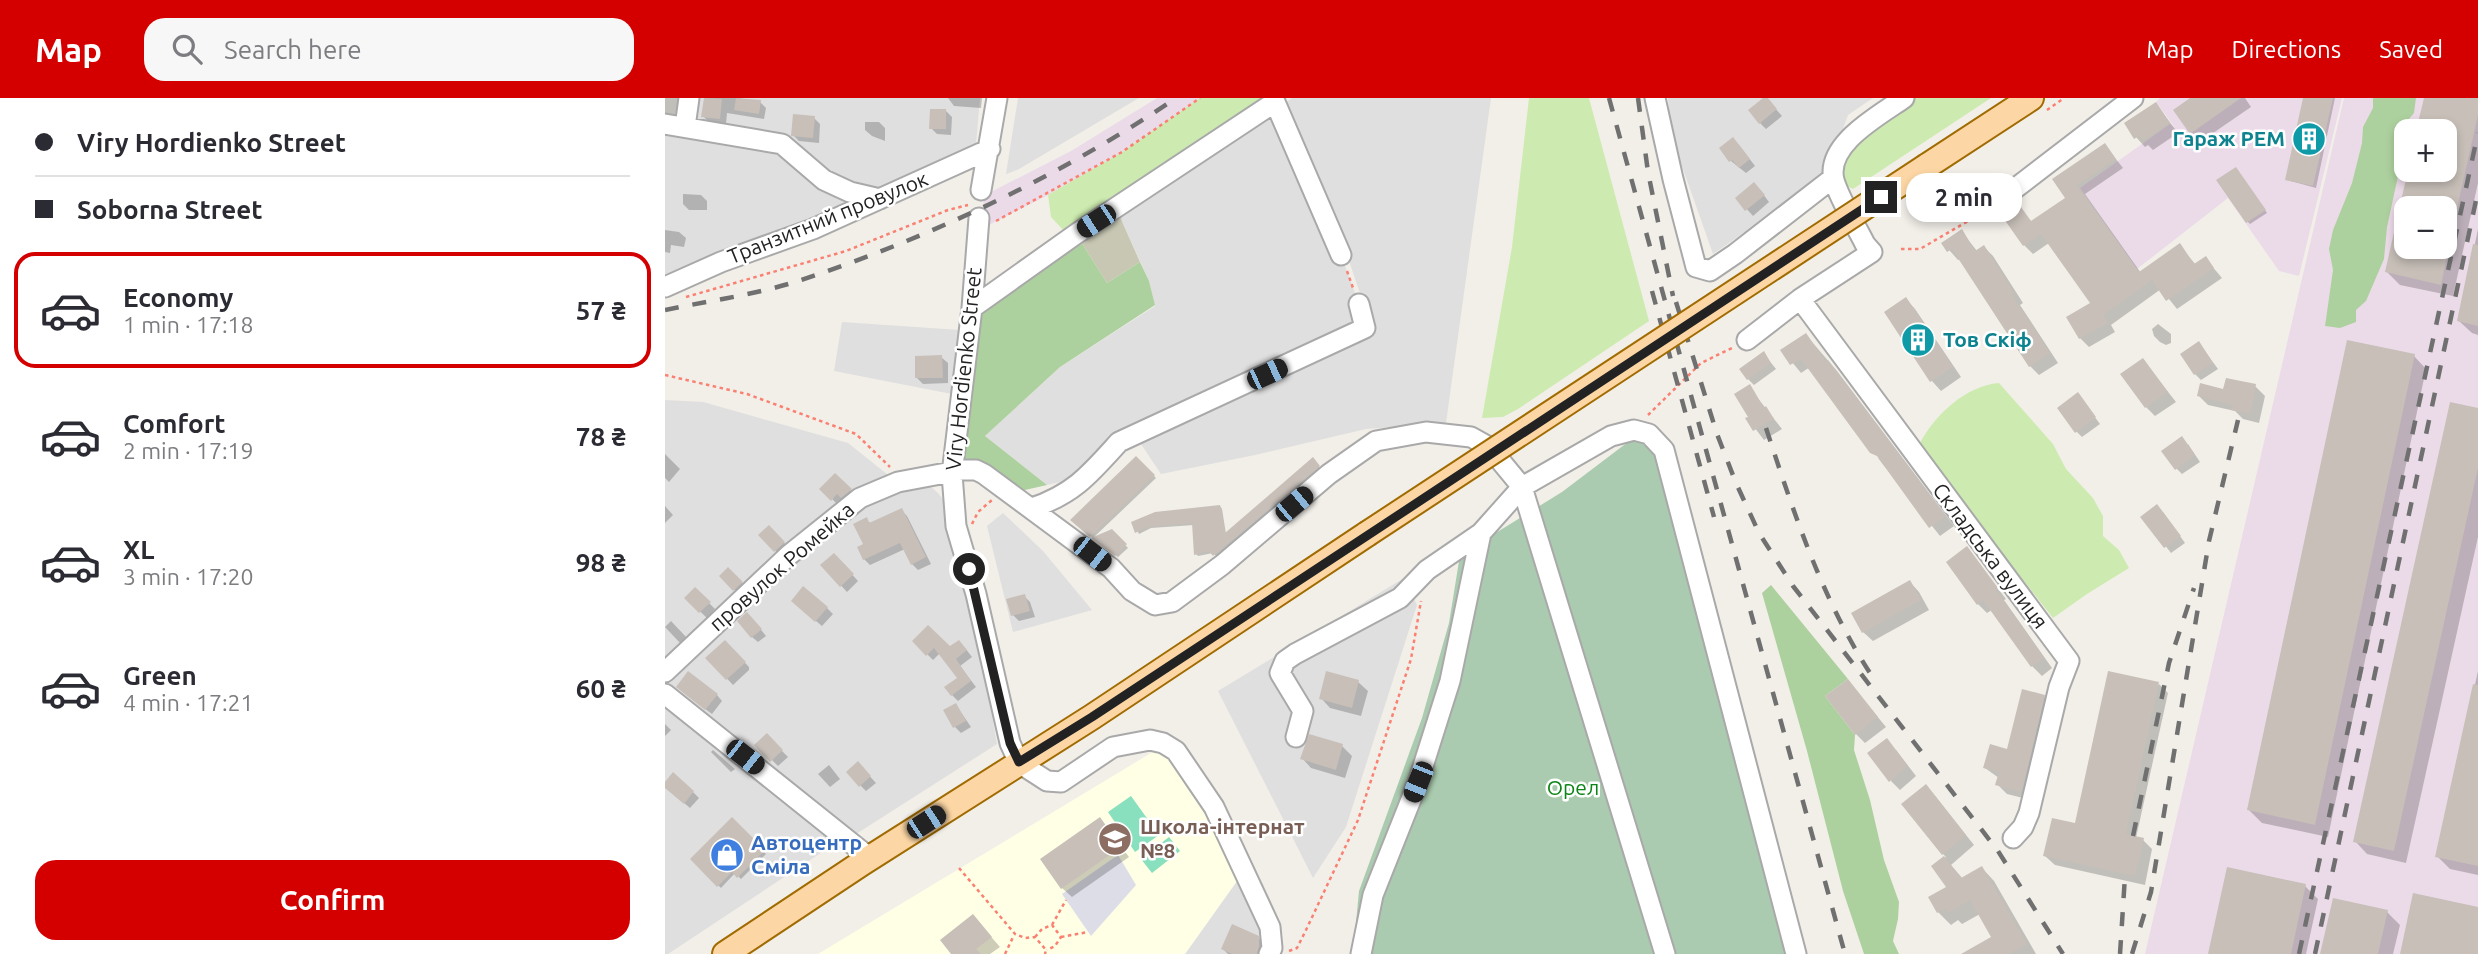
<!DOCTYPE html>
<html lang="en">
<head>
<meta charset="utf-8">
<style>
  body { margin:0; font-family:Ubuntu,sans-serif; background:#f7f7f7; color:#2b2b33; height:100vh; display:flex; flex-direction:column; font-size:26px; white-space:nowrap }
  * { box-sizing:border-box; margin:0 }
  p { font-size:23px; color:#7c7c81 }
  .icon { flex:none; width:38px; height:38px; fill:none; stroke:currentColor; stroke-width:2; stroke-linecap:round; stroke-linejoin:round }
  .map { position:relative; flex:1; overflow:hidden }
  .side { display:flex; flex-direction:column; background:#fff; width:665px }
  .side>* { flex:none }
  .top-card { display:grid; align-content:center; height:154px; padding:0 35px; background:#fff }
  .controls { position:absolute; left:1729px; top:21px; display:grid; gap:14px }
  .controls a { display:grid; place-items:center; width:63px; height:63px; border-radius:14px; background:#fff; box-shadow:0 4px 10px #0003; font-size:35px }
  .end { position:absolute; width:32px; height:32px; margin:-16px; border:9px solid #222; background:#fff; box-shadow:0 0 0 4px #fff }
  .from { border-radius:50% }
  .bubble { position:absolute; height:49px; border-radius:21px; background:#fff; box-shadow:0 4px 10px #0003; font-size:23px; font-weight:600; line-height:49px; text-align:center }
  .car { position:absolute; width:21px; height:42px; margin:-21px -10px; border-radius:9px; box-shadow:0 0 5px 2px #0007; background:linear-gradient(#222 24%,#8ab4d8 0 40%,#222 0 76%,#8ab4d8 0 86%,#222 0) }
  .top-card b { display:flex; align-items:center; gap:24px; height:66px; font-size:26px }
  .top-card b+b { border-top:2px solid #e1e1e2 }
  .top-card i { width:18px; height:18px; background:#2b2b33 }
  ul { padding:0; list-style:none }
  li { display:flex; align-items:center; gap:21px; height:116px; margin:0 14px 10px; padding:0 21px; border:4px solid transparent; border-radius:21px }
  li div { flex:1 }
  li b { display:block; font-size:26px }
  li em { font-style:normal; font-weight:600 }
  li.on { border-color:#d40000 }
  li>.icon { width:63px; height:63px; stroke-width:1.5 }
  .primary-button { display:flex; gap:14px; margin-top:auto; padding:14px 35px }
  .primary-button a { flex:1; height:80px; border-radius:21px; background:#d40000; color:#fff; font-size:28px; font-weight:600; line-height:80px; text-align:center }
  header { display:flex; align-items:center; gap:42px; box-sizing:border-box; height:98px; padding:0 35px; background:#d40000; color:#fff }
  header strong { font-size:33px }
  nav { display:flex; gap:38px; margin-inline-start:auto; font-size:24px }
  .search { width:490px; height:63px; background:#f7f7f7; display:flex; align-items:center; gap:18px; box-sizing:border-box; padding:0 24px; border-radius:21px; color:#7c7c81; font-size:26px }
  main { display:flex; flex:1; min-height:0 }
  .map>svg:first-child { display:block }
  .residential { fill:#e0dfdf }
  .industrial { fill:#ebdbe8; fill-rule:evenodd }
  .education { fill:#ffffe5 }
  .construction { fill:#c7c7b4 }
  .grass { fill:#cdebb0 }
  .forest { fill:#add19e }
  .cemetery { fill:#aacbaf }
  .pitch { fill:#88e0be }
  .plaza { fill:#dddde8 }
  .shadow { fill:#0003; fill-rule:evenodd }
  .building { fill:#c7bfb8 }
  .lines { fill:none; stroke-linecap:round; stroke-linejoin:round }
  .minor-casing { stroke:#a9a9a9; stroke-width:23 }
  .major-casing { stroke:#a06b00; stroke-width:28 }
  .path { stroke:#fa8072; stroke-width:2.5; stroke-dasharray:3.5 3.5; stroke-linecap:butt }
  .minor { stroke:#fff; stroke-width:19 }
  .major { stroke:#fcd6a4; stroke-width:24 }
  .rail { stroke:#707070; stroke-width:4.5; stroke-dasharray:14 14; stroke-linecap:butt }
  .major-bridge-casing { stroke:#a06b00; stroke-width:28; stroke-linecap:butt }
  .major-bridge { stroke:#fcd6a4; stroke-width:24 }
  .route { stroke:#222; stroke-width:9 }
  .labels { text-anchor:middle; stroke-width:5; stroke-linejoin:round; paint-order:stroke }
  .culture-label { font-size:21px; font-weight:bold; fill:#0d838f; stroke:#fff; text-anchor:end }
  .street-label { font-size:21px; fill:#222; stroke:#fff }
  .park-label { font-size:21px; fill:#0c8416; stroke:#fff }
  .education-label { font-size:21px; font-weight:bold; fill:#785e54; stroke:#fff; text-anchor:start }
  .shop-label { font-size:21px; font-weight:bold; fill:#366cbe; stroke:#fff; text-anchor:start }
</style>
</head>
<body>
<header>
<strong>Map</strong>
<div class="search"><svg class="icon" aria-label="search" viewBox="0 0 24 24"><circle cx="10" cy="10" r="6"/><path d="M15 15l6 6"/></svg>Search here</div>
<nav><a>Map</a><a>Directions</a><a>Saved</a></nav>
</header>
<main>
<section class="side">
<div class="top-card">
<b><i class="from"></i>Viry Hordienko Street</b>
<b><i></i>Soborna Street</b>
</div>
<ul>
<li class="on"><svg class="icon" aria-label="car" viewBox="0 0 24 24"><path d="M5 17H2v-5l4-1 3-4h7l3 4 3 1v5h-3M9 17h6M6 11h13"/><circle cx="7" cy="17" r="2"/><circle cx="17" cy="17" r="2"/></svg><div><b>Economy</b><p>1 min · 17:18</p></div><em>57 ₴</em></li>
<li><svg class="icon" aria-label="car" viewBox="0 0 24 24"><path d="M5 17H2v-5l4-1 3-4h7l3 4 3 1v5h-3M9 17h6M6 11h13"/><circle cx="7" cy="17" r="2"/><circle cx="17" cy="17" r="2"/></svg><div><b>Comfort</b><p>2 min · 17:19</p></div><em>78 ₴</em></li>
<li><svg class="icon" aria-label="car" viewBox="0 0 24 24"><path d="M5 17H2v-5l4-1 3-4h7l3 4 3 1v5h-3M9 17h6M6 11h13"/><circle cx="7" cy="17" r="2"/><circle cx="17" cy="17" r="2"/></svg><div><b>XL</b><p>3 min · 17:20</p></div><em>98 ₴</em></li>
<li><svg class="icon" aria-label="car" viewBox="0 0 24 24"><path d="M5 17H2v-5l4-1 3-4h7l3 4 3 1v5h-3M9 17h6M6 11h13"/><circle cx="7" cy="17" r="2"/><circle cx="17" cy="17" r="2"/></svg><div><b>Green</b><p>4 min · 17:21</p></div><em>60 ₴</em></li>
</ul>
<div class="primary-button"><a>Confirm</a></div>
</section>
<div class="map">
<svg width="1813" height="856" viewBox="0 0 1813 856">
  <rect width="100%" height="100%" fill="#f2efe9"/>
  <path class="residential" d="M27,0H315L311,47L217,93L163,76L109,38L24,25Z
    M353,0H474L354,71L341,76Z
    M627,0H826L781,325L701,331L590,357L496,376L476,346L709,237L677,142L620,5Z
    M1003,0H1208L1183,17L1161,78L1048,156L1006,37Z
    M610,4L676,157L694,206L700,230L454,344L424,377L382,387L320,338L395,269L490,208L484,183L451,110Z
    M0,32L113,50L188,105L79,145L12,174L0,176Z
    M177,224L295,232L287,296L169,273Z
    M0,302L38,304L183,345L232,384L265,388L273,395L283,408L297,447L332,646L188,738L180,739L3,856H0Z
    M338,415L378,453L427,512L348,534L322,428Z
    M739,480L752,507L681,729L648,780L553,593Z
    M573,769L605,829L604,856H520L572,783Z"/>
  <path class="industrial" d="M492,0H535L457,54L383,97L314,132L320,97L406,53Z
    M1495,0H1677L1634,178L1614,173L1563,100L1472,171L1415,90L1505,26L1510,30L1491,4Z
    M1679,0H1813V856H1480ZM1741,33H1780V72H1741ZM1741,110H1780V149H1741Z"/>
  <path class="education" d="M491,652L504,654L543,712L573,769L572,783L520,856H153Z"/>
  <path class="construction" d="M451,110L475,164L442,185L411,136Z"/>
  <path class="grass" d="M535,0H599L401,135L386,119L383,97L457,54Z
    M864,0H924L984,223L853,311L838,319L817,320L847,149Z
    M1239,0H1326L1188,91L1168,80L1172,57Z
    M1334,285L1388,346L1401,371L1428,400L1438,418V438L1454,452L1464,470L1422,496L1388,520L1267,366L1255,345C1270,317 1300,288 1334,285Z"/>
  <path class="forest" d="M1708,0H1751L1749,15L1739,27L1738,55L1722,129L1719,161L1701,203L1691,212V224L1675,230L1660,228L1668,172L1664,151L1668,132L1687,85L1697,45L1698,29L1708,10Z
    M411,136L442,185L475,164L484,183L490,207L395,269L320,338L382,387L347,395L297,372L307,210Z
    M1106,487L1183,581L1160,598L1190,637L1189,652L1205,702L1219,762L1234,804L1233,821L1228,843L1234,856H1199L1178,793L1142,653L1097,495Z"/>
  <path class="cemetery" d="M970,342L982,347L988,353L1126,856H688L694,793L757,620L784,525L795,457L897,394L963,344Z"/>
  <path class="pitch" d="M466,698L494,737L470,754L443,714Z
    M504,739L515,753L487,775L476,761Z"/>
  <path class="plaza" d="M453,757L471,787L426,838L397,796Z"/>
  <path class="shadow" d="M0,0H13L15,2L13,20L0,22Z
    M40,0H73L95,4L101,10L99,21L62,15L61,26L44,24L38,18Z
    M283,0H317L316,10L289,8Z
    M1101,0L1117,18L1101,31L1095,25Z
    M1528,0H1580L1586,9L1535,44L1526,34Z
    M1640,0H1670L1651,90L1622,82Z
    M1760,0H1813V85L1788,198L1735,187L1722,174L1745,72H1780V33H1753ZM1741,110H1780V149H1741Z
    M1491,6L1513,35L1488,52L1483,47L1480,49L1471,39Z
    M281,13L287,19L286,37L272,36L266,30Z
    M149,20L155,26L154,45L134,43L128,37Z
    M200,24H214L220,30V43L207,38L200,32Z
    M1074,47L1090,68L1081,75L1066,63Z
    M1440,47L1458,70L1420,96L1476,175L1515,148L1531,167L1540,160L1557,180L1512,211L1496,191L1446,227L1450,234L1424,249L1415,240L1427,206L1384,145L1368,156L1359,147L1356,112L1367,124L1403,101L1389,81Z
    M1573,73L1602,115L1585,126L1583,124Z
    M1095,92L1104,104L1088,118L1072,100Z
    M18,96L36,97L42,103V112H24L18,106Z
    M1813,131V237L1807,235L1794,223Z
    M0,132L14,134L21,140L19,149L6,147L5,155L0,154Z
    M1297,134L1312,153L1319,149L1328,158L1358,205L1355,207L1393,265L1374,277L1365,268L1296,161L1293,162L1278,145Z
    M1241,201L1250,211L1296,279L1276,293L1267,283L1221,214Z
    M1493,226L1506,236V245L1501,247L1495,244L1489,238L1487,231Z
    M1141,237L1172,273L1289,428L1275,438L1213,360L1219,363L1145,269L1136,275L1118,253Z
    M1534,245L1553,271L1536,282L1530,276Z
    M1099,256L1111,271L1089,287L1083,281Z
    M1749,258L1761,271L1663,739L1597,725L1584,712Z
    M276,259L283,265V285L258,286L252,280Z
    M1478,262L1511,304L1490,318L1481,309Z
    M1590,288L1600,298L1594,325L1578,321L1570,313L1543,307L1534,298Z
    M1084,289L1117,331L1099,342L1083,321L1085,320Z
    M1418,303L1435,326L1417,339L1411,333Z
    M1813,312V439L1741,765L1702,756L1690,743Z
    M1523,346L1535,364L1517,376L1511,370Z
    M0,356L15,371L4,384L0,380Z
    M471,360L491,380L428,440L407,422Z
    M648,362L656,371L552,459L548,455L533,458L531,456L529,427L486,430L474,436L468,425L555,408L557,411L561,436Z
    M170,377L191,398L173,407L157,391Z
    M0,408L8,417L0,425Z
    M236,412L242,418L266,466L253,472L247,466L240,451L205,467L199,461L201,421L206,426Z
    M1498,414L1520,445L1506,455L1478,419Z
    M104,429L125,451L116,459L96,437Z
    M447,433L463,450L453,459L429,441Z
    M1302,451L1341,501L1339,502L1387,570L1377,578L1367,568L1327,512L1322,515L1313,506Z
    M169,457L193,483L182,494L158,468Z
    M63,471L83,491L75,497L56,478Z
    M1245,484L1254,494L1264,512L1208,543L1198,534Z
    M30,491L50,511L42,520L21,500Z
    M359,498L365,504L370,519L354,523L348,517Z
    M134,509L162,510L168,516L157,528Z
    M88,522L101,538L93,544L87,539Z
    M6,523L22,540L16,546L0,529Z
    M249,543L285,551L300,550L307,559L295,568L311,589L293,603L287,597L294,581L275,555L268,562Z
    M60,544L84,569V572L68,587L43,560Z
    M1813,573V777L1785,771L1772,758Z
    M1183,583L1221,629L1200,645L1191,636Z
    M693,584L703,593L696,618L665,610L656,600Z
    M1494,586L1503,595L1471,740L1478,742L1487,751L1480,787L1390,767L1380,758L1411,727Z
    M19,595L52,597L57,603L47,616Z
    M1379,598L1388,608L1366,702L1342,696L1332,686L1334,680L1320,670L1343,653Z
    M291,607L306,629L296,635L290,629Z
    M0,626L6,632L0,638Z
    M102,638L123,659L113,668L92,647Z
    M677,648L687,658L680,680L646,670L637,660Z
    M48,652L70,671L66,674L46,654Z
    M1231,652L1251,678L1235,692L1226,683Z
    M164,667L175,681L165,689L153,676Z
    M199,672L211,685L201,693L195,687Z
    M0,686L28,694L34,700L25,710L5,693Z
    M1270,698L1309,747L1286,767L1298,781L1317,770L1329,783L1371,856H1301L1328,840L1315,816L1297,826L1293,822L1286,827L1273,814L1265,800L1283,790L1268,769L1281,759L1278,756Z
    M67,722L101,756L76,781L70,775L56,790L27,761Z
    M435,722L464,759L407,799L397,790Z
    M1640,788L1653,801L1641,856H1545Z
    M1722,814L1735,827L1728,856H1657Z
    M308,818L335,849L325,856H288Z
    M593,839L602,849L603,856H563L558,851Z"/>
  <path class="building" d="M39,0L57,1L55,21L36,19Z
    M71,0L96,2L94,16L69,12Z
    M1098,0H1103L1112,11L1094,26L1083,12Z
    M1525,0H1576L1525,36L1508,12Z
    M1638,0H1668L1648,88L1620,82Z
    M1759,0H1813V17L1784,146H1780V110H1741V149H1784L1776,187L1720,174L1743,72H1780V33H1751Z
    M1491,4L1505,25L1478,43L1474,38L1469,41L1459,25Z
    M265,11H281V31H264Z
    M128,16L150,18L148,40L126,38Z
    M1068,39L1085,61L1074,70L1067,62L1064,64L1054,50Z
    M1440,45L1451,61L1412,87L1474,174L1515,145L1529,166L1541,158L1549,170L1501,203L1487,182L1438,217L1443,225L1414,241L1401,219L1425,205L1376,136L1358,148L1339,121L1356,109L1366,123L1400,100L1387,81Z
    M1571,69L1601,112L1581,125L1551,82Z
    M1089,84L1100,97L1080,113L1070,100Z
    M1297,131L1310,153L1319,147L1350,196L1347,197L1385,255L1364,269L1287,151L1282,154L1276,145Z
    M1808,146L1813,147V228L1792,223Z
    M1241,199L1288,269L1265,284L1219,214Z
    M1141,235L1161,264L1163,262L1281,418L1264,430L1212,358L1205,355L1136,261L1125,267L1115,252Z
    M1682,242L1750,256L1650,727L1582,712Z
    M1534,243L1548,265L1529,277L1515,256Z
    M1099,253L1106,265L1082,282L1074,271Z
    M277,257L278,280H250V258Z
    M1478,260L1503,294L1480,310L1455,276Z
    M1561,280L1591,286L1585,316L1566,312L1568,307L1532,298L1535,285L1558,291Z
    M1085,286L1099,310L1101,308L1109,321L1088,333L1080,320L1083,319L1069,296Z
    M1413,294L1431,319L1410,335L1392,310Z
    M1785,304L1813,310V370L1729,753L1688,744Z
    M1517,338L1530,357L1510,372L1496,353Z
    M471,358L490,377L425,439L405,422Z
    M648,359L655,368L548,458L544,453L529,457L527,425L483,429L470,435L466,424L490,414L555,407L560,435Z
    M170,375L187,391L176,400L172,396L166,403L154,391Z
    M1492,406L1516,438L1499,450L1475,419Z
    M237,410L261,459L246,467L235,445L198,462L192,449L198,446L188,426L202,419L204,425Z
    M104,427L120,444L109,454L93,437Z
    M447,431L462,446L450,458L426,440Z
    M1302,448L1333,490L1331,492L1379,560L1366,569L1318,502L1312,507L1281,464Z
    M169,455L189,476L175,489L155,467Z
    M63,469L78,484L68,493L54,478Z
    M1245,482L1256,502L1197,535L1186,515Z
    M138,488L163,509L150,524L126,503Z
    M30,489L46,504L34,515L19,500Z
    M360,496L365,513L346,518L341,501Z
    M82,514L97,531L86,540L72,523Z
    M263,527L285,548L294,542L302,552L291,561L306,583L286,598L279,589L292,580L269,550L261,558L247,543Z
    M60,542L81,564L61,582L40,560Z
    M23,573L53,596L40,612L11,589Z
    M661,573L694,582L687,610L654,601Z
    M1443,573L1494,584L1461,736L1479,740L1470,778L1378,758L1387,720L1410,725Z
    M1183,581L1213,619L1190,637L1160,598Z
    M1808,586L1813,587V768L1770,759Z
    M1357,591L1380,597L1356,694L1330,687L1334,674L1318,670L1325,646L1342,651Z
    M291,605L301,623L288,630L278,612Z
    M102,635L118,652L105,664L89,647Z
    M644,636L678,646L671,672L635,661Z
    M1222,640L1243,668L1224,684L1202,655Z
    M193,663L206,678L194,689L181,674Z
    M8,674L29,693L19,706L0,690V684Z
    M1261,686L1301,737L1277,757L1236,706Z
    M67,719L100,752L72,780L67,774L52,789L25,761Z
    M435,719L456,749L396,791L375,761Z
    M1279,758L1296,780L1317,768L1362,846L1344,856H1296L1326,839L1305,802L1283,815L1281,810L1272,815L1263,799L1281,789L1266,768Z
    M1562,769L1641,786L1626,856H1543Z
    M1748,795L1813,809V856H1735Z
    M1668,800L1723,812L1713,856H1655Z
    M308,816L327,839L311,851L316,856H286L275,842Z
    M567,826L594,838V848L592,856H567L556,851Z"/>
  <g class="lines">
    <g class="minor-casing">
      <path id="minor" d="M990,0L1008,81L1031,169L1045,173L1070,156L1168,80
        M0,26L117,46L159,82L185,94L215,101
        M20,29L24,0
        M316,92L332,0
        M1322,112L1468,0
        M314,120L307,210L287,376L291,428L311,496L345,645L354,665L382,683L396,684L448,649L485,642L498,645L511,653L549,709L605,829L607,850L604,856
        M0,189L56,164L148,131L325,51
        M1135,201L1404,563L1394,589L1364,715L1358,729L1348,740
        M307,210L411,136L610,4L676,157
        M1082,242L1135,201L1207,154L1200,146C1191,128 1174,100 1169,82C1160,46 1215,17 1239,0
        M367,410C409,396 425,376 454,344L700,230L694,206
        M0,574L124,457L195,400L233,384L297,372H311L319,376L446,470L467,493L490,507L507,504L557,467L664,376L711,343L761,334L806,339L824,349L857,389L1000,856
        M0,596L205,760
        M631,639L638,613L615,575L620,563L630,556L735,500L762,472L816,435L857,389L946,338L969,332L984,336L999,352L1131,856
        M696,856L708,797L753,684L785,583L816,435"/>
    </g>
    <g class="major-casing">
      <path id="major" d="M1262,68L1366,0
        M60,856L197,765L427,619L702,436"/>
    </g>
    <path class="path" d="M1382,12L1399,0
      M331,123L457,54L535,0
      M1236,151H1255L1310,119
      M682,173L688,190
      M21,199L181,153L283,112L303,107
      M0,277L82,296L191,336L225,369
      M983,317L1036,265L1067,250
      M307,426L313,414L327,402
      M294,770L350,836L360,840L370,839L381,852L380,856
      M387,827L401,802
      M370,839L377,831L387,827L396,839L390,848L382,852
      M396,839L423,834
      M624,853L632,850L641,832L693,722L746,561L756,503
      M340,856L349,837"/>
    <use href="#minor" class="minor"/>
    <use href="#major" class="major"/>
    <path class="rail" d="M944,0L1180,856
      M973,0L983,74L1008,198
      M987,193L1049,419
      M1011,204L1052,336L1071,385L1094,435L1128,488L1333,753L1398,856
      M0,212C43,203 88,197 130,184C262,141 396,78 511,0
      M1101,330C1129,415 1156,499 1205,575
      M1468,738L1504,565L1529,490
      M1455,856L1460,778
      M1467,856L1486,794L1544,443L1573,322
      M1634,856L1813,35
      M1650,856L1813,93"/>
    <g class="major-bridge-casing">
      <path id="major-bridge" d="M702,436L1262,68"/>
    </g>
    <use href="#major-bridge" class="major-bridge"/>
  </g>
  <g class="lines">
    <path class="route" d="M304,471L345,645L354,664L427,619L1216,99"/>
  </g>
  <defs>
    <g id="building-disc" transform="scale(1.75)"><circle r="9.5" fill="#0f9aa8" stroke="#fff"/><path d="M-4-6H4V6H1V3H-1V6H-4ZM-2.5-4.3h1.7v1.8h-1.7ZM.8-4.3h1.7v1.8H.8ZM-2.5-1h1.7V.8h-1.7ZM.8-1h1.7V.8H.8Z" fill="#fff"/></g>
    <g id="school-disc" transform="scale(1.75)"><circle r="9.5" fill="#8d6e63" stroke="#fff"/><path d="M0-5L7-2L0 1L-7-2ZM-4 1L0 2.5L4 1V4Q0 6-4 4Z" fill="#fff"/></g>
    <g id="shop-disc" transform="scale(1.75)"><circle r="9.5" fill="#3f7fe0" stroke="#fff"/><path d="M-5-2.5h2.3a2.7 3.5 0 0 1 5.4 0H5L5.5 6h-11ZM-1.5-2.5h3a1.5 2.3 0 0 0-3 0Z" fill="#fff"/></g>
  </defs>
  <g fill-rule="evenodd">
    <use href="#building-disc" x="1644" y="41"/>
    <use href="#building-disc" x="1253" y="242"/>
    <use href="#school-disc" x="450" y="741"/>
    <use href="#shop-disc" x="62" y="757"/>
  </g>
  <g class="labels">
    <g class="culture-label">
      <text x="1620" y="48">Гараж РЕМ</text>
      <text x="1278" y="249" text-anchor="start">Тов Скіф</text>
    </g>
    <g class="street-label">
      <text transform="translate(163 120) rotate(-22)" y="7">Транзитний провулок</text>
      <text transform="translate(299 271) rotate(-84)" y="7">Viry Hordienko Street</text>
      <text transform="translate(1325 458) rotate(53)" y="7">Складська вулиця</text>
      <text transform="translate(117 469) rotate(-41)" y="7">провулок Ромейка</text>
    </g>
    <g class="park-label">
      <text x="908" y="697">Орел</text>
    </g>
    <g class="education-label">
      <text x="475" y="736">Школа-інтернат<tspan x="475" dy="24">№8</tspan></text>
    </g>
    <g class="shop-label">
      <text x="86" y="752">Автоцентр<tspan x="86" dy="24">Сміла</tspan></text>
    </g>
  </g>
</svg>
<div class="controls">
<a>+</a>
<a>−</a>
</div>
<i class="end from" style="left:304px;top:471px"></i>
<i class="end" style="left:1216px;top:99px"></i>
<div class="bubble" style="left:1241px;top:75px;width:116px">2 min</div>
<i class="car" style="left:431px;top:123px;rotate:237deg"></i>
<i class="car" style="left:602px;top:276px;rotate:65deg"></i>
<i class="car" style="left:629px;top:406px;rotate:50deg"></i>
<i class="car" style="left:427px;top:456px;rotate:128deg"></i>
<i class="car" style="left:80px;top:659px;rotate:128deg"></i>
<i class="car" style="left:753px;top:684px;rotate:202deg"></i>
<i class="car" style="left:261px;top:724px;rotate:57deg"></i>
</div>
</main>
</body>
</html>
